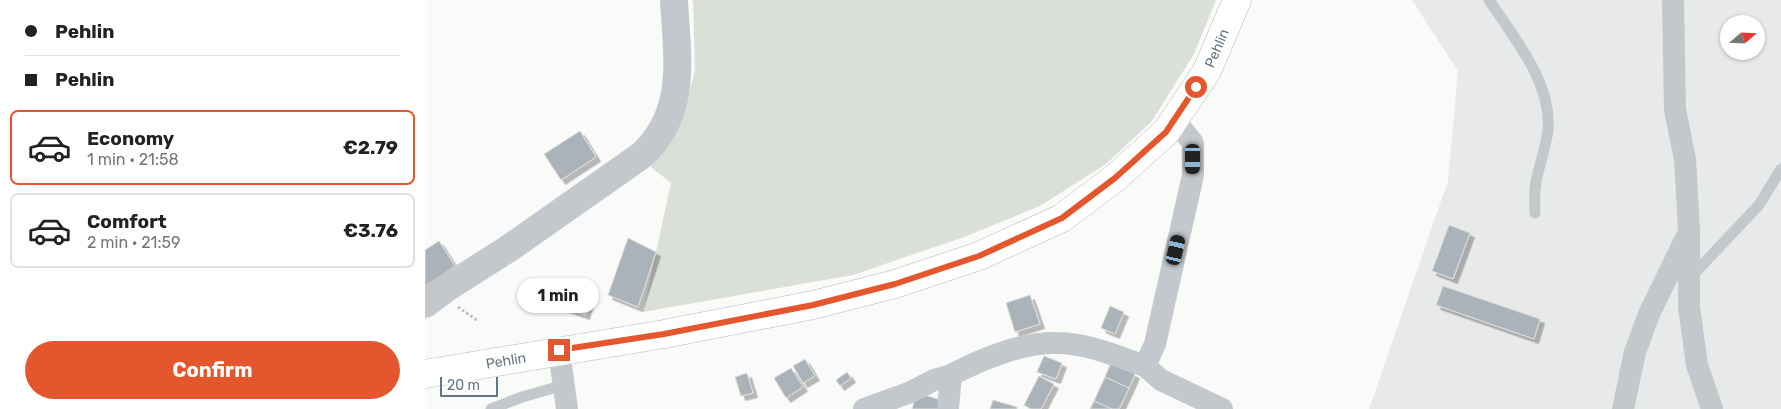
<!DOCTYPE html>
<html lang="en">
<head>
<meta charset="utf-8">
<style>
  body { margin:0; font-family:Rubik,sans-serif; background:#f6f6f6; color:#222; height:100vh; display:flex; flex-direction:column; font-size:19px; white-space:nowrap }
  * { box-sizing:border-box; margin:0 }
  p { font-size:16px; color:#767676 }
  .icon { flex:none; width:28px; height:28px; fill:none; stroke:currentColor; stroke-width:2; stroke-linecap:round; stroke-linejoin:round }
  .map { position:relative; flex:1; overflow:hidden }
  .panel { display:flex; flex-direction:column; background:#fff; width:425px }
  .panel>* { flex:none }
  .banner { display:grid; align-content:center; height:110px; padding:0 25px; background:#fff }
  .needle { width:32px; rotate:71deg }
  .buttons { position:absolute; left:1295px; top:15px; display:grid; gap:10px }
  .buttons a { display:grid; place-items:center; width:45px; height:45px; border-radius:50%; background:#fff; box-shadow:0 1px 4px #0004; font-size:25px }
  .scale { position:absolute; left:15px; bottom:12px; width:58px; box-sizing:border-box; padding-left:5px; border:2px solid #657683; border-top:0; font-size:14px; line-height:18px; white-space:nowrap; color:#657683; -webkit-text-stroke:4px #fff; paint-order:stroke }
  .end { position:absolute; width:22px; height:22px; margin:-11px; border:6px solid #e4572e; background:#fff; box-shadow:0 0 0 2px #fff }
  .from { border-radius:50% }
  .bubble { position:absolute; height:35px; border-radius:18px; background:#fff; box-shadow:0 1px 4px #0004; font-size:16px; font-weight:700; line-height:35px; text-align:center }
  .car { position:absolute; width:15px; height:30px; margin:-15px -8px; border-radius:6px; box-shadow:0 0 4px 1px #0007; background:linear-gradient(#222 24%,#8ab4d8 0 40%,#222 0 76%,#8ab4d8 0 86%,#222 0) }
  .banner b { display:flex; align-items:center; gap:18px; height:48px; font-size:19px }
  .banner b+b { border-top:1px solid #e0e0e0 }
  .banner i { width:12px; height:12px; background:#222 }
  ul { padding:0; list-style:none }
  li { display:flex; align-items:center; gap:15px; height:75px; margin:0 10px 8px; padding:0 15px; border:2px solid #e0e0e0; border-radius:8px }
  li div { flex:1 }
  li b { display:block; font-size:19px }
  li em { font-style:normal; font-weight:700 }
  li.on { border-color:#e4572e }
  li>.icon { width:45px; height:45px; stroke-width:1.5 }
  .cta { display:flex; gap:10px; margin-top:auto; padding:10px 25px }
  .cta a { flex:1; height:58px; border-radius:30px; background:#e4572e; color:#fff; font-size:20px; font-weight:700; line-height:58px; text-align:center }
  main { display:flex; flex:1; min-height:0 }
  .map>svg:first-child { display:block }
  .built { fill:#e8e9e9; fill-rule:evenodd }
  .green { fill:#dadfd7 }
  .building { fill:#aab3b9; stroke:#dcdcda; filter:url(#shadow) }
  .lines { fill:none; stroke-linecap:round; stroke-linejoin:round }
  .secondary-casing { stroke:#b3babf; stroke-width:29 }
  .path { stroke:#bbbfc2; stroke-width:3; stroke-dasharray:2.5 2.5; stroke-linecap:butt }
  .service { stroke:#c3c8cc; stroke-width:11 }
  .minor { stroke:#c3c8cc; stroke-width:22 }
  .tertiary { stroke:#c3c8cc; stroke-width:28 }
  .secondary { stroke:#fff; stroke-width:28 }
  .route { stroke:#e4572e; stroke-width:6 }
  .labels { text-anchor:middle; stroke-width:5; stroke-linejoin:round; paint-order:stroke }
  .street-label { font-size:14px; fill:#657683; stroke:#fff }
</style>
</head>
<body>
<main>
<section class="panel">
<div class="banner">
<b><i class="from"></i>Pehlin</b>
<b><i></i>Pehlin</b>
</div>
<ul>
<li class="on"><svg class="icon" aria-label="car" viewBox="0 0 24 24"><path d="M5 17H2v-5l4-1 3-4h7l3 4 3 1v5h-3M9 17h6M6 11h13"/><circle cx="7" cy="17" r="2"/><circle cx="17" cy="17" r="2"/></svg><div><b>Economy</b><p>1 min · 21:58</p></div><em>€2.79</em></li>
<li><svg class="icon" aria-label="car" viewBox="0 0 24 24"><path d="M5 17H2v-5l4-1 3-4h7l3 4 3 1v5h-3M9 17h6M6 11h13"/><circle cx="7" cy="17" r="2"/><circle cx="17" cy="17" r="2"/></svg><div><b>Comfort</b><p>2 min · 21:59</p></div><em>€3.76</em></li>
</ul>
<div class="cta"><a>Confirm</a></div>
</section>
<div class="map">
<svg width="1356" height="409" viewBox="0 0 1356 409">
  <defs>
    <filter id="shadow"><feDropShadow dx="4.5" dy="4.5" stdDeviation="0" flood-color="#0004"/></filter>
  </defs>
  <rect width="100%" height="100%" fill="#fafaf8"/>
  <path class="built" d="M987,0H1356V409H944L1023,181L1033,71ZM1304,24H1331V51H1304Z"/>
  <path class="green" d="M268,0H791L769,54L727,121L681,164L615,206L539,237L428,275L218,312L246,183L226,167L255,125L270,71Z"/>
  <path class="building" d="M155,131L171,157L136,180L119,154Z
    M1024,225L1045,233L1028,279L1007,271Z
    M203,238L231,252L213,307L183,295Z
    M14,241L30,266L0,286V250Z
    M139,283L167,293L160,315L132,305Z
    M1018,286L1115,319L1109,339L1011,305Z
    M605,295L615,324L590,332L581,303Z
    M685,306L699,312L690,334L676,328Z
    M619,356L637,363L631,379L612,372Z
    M380,359L390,376L378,383L368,366Z
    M686,363L710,374L704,388L680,377Z
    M366,368L378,387L361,398L349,378Z
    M422,372L426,378L415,386L411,380Z
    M322,373L328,393L316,396L310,377Z
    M614,376L629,384L616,409H606L599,405Z
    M680,377L704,388L694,409H687L669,401Z
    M492,393L516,400L513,409H487Z
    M568,400L592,407V409H565Z
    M669,401L687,409H665Z"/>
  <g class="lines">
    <g class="secondary-casing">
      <g id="secondary">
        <path id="s1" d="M0,374L239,334L388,305L470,284L554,256L637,218L690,178L741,132L782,71L812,0"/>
      </g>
    </g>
    <path class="path" d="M33,307L53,321"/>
    <path class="service" d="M1064,0C1089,38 1127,82 1123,130C1121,148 1114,165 1111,182C1109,192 1110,203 1110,213
      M1265,278L1334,205L1356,169
      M66,409L97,397L139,385"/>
    <path class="minor" d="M1248,0L1250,110L1260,159L1264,231V307L1272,365L1287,409
      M749,119L768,143V175L730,344L720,366L736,380L797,409
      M134,351L142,409
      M439,409L486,392L509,380L526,375
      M523,409L526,375C555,360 598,342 631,343C662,343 691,356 720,366
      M1198,409L1210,352L1224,314L1262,236"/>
    <path class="tertiary" d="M0,304L20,289L83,249L217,155C263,112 252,57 249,0"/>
    <use href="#secondary" class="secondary"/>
  </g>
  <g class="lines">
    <path class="route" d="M134,350L239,334L388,305L470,284L554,256L637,218L690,178L741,132L771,87"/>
  </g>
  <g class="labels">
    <g class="street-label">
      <text dy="5" stroke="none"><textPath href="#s1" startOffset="892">Pehlin</textPath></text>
      <text dy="5" stroke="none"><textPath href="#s1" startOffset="82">Pehlin</textPath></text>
    </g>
  </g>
</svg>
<div class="buttons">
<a><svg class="needle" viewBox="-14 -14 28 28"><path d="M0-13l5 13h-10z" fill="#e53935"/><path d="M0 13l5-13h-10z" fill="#767676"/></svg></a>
</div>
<div class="scale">20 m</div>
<i class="end from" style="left:771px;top:87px"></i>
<i class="end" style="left:134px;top:350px"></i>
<div class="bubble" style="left:92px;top:278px;width:82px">1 min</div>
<i class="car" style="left:768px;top:159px;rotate:180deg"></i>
<i class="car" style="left:751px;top:250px;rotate:13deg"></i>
</div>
</main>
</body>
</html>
